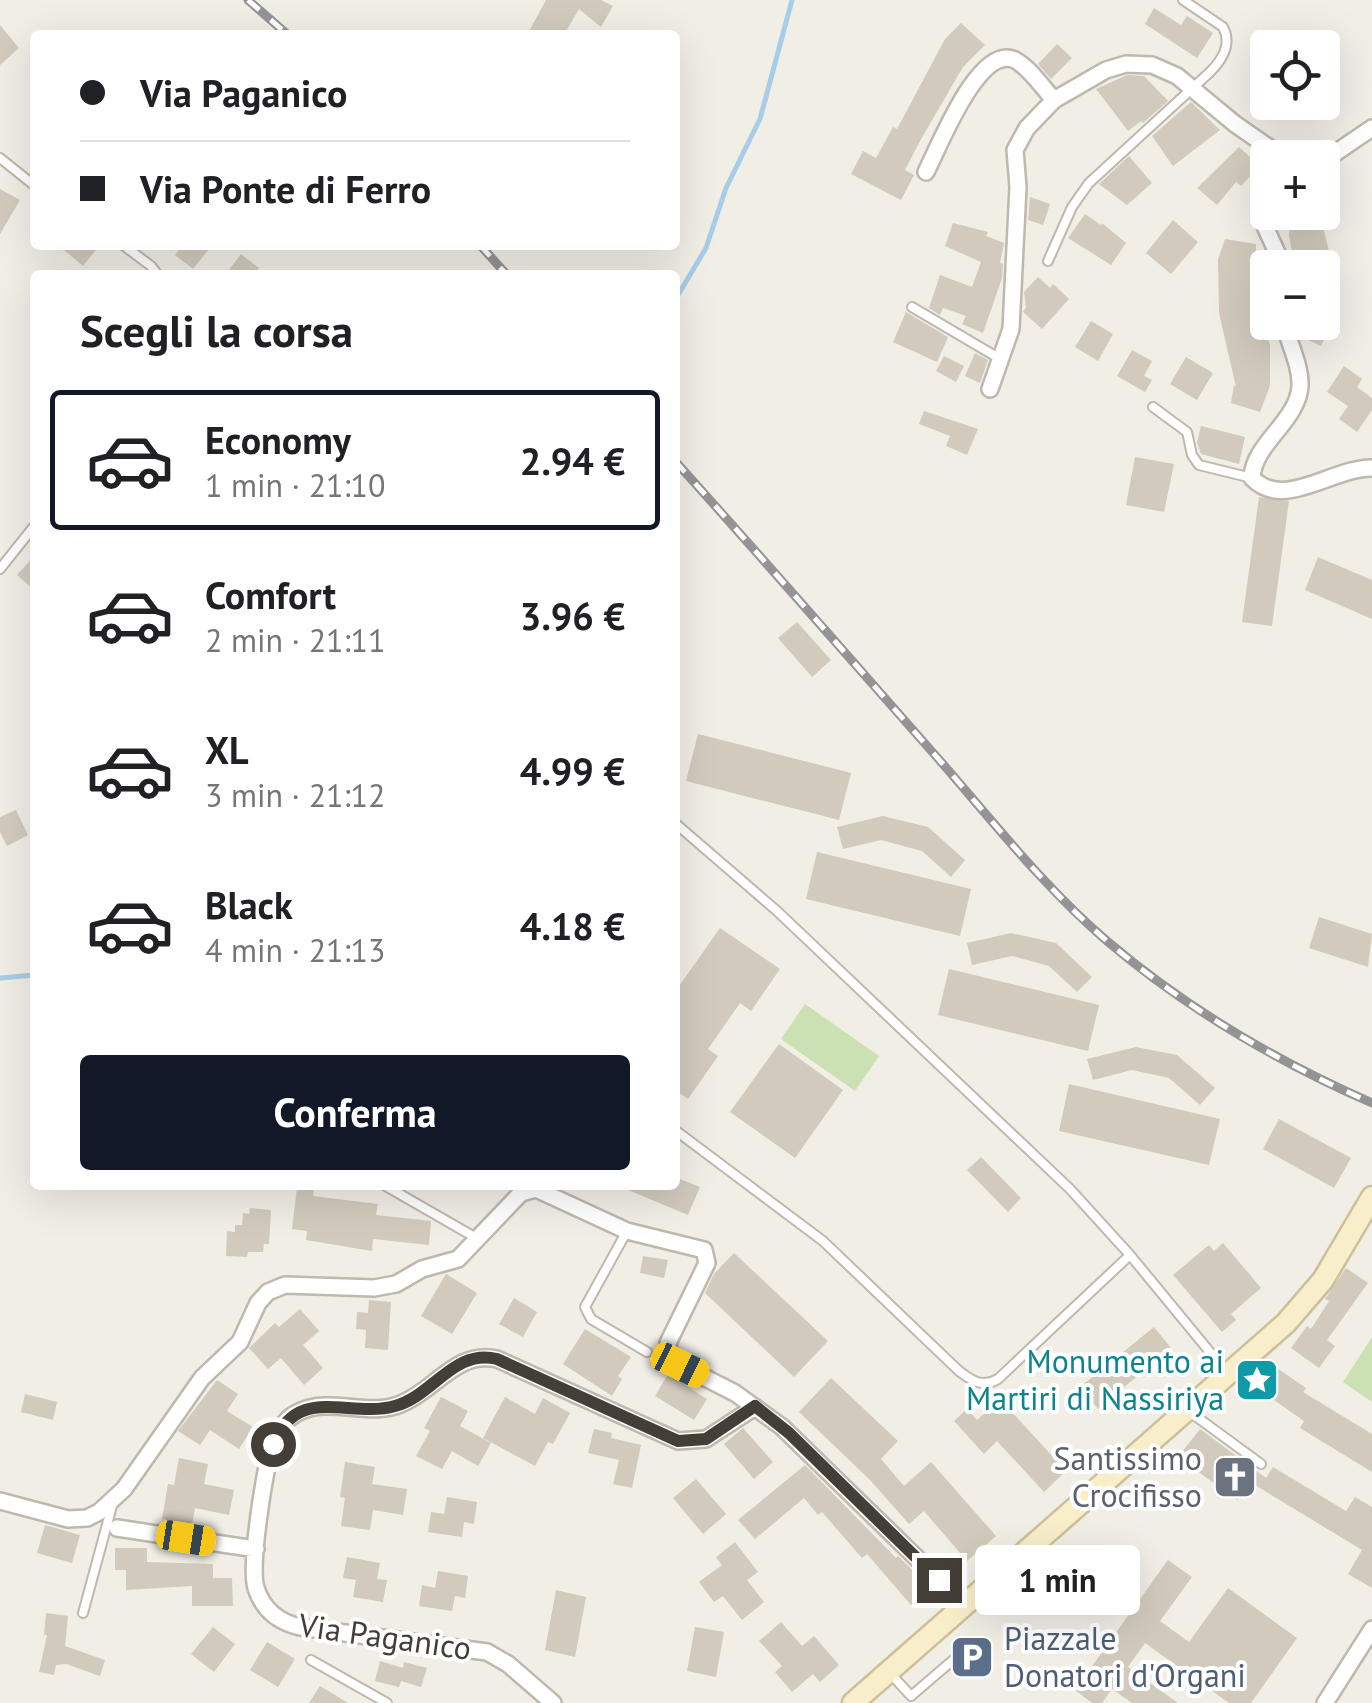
<!DOCTYPE html>
<html lang="it">
<head>
<meta charset="utf-8">
<style>
  body { margin:0; font-family:"PT Sans",sans-serif; background:#f2f2f2; color:#202124; height:100vh; display:flex; flex-direction:column; font-size:38px; white-space:nowrap }
  * { box-sizing:border-box; margin:0 }
  p { font-size:32px; color:#757577 }
  .icon { flex:none; width:55px; height:55px; fill:none; stroke:currentColor; stroke-width:2; stroke-linecap:round; stroke-linejoin:round }
  .map { position:relative; flex:1; overflow:hidden }
  .drawer { position:absolute; left:30px; top:270px; width:650px; height:920px; display:flex; flex-direction:column; background:#fff; border-radius:10px; box-shadow:0 10px 40px #0002 }
  .drawer>* { flex:none }
  .hud { position:absolute; left:30px; top:30px; width:650px; height:220px; border-radius:10px; box-shadow:0 10px 40px #0002; display:grid; align-content:center; height:220px; padding:0 50px; background:#fff }
  .controls { position:absolute; left:1250px; top:30px; display:grid; gap:20px }
  .controls a { display:grid; place-items:center; width:90px; height:90px; border-radius:10px; background:#fff; box-shadow:0 10px 40px #0002; font-size:50px }
  .end { position:absolute; width:45px; height:45px; margin:-22px; border:12px solid #433e36; background:#fff; box-shadow:0 0 0 5px #fff }
  .from { border-radius:50% }
  .bubble { position:absolute; height:70px; border-radius:10px; background:#fff; box-shadow:0 10px 40px #0002; font-size:32px; font-weight:600; line-height:70px; text-align:center }
  .car { position:absolute; width:30px; height:60px; margin:-30px -15px; border-radius:12px; box-shadow:0 0 8px 2px #0007; background:linear-gradient(#f5c518 24%,#345 0 40%,#f5c518 0 76%,#345 0 86%,#f5c518 0) }
  .hud b { display:flex; align-items:center; gap:35px; height:95px; font-size:38px }
  .hud b+b { border-top:2px solid #e0e0e0 }
  .hud i { width:25px; height:25px; background:#202124 }
  ul { padding:0; list-style:none }
  li { display:flex; align-items:center; gap:30px; height:140px; margin:0 20px 15px; padding:0 30px; border:5px solid transparent; border-radius:10px }
  li div { flex:1 }
  li b { display:block; font-size:38px }
  li em { font-style:normal; font-weight:600 }
  li.selected { border-color:#111827 }
  li>.icon { width:90px; height:90px; stroke-width:1.5 }
  h2 { padding:0 50px; font-size:45px; line-height:120px }
  .action { display:flex; gap:20px; margin-top:auto; padding:20px 50px }
  .action a { flex:1; height:115px; border-radius:10px; background:#111827; color:#fff; font-size:40px; font-weight:600; line-height:115px; text-align:center }
  .map>svg:first-child { display:block }
  .green { fill:#cbe1b3 }
  .lines { fill:none; stroke-linecap:round; stroke-linejoin:round }
  .stream { stroke:#a8cde8; stroke-width:5 }
  .building { fill:#d1cabd }
  .lane-casing { stroke:#beb8ad; stroke-width:12 }
  .street-casing { stroke:#beb8ad; stroke-width:20 }
  .secondary-casing { stroke:#ccc09a; stroke-width:25 }
  .lane { stroke:#fff; stroke-width:8 }
  .street { stroke:#fff; stroke-width:15 }
  .secondary { stroke:#f8eec9; stroke-width:20 }
  .rail-casing { stroke:#949494; stroke-width:9 }
  .rail { stroke:#fff; stroke-width:5; stroke-dasharray:15; stroke-linecap:butt }
  .route { stroke:#433e36; stroke-width:12 }
  .labels { text-anchor:middle; stroke-width:8; stroke-linejoin:round; paint-order:stroke }
  .culture-label { font-size:32px; fill:#0d838f; stroke:#fff; text-anchor:end }
  .worship-label { font-size:32px; fill:#5b616d; stroke:#fff; text-anchor:end }
  .street-label { font-size:32px; fill:#433e36; stroke:#fff }
  .service-label { font-size:32px; fill:#4e5e75; stroke:#fff; text-anchor:start }
</style>
</head>
<body>
<div class="map">
<svg width="1372" height="1703" viewBox="0 0 1372 1703">
  <rect width="100%" height="100%" fill="#f1eee6"/>
  <path class="green" d="M805,1004L879,1056L855,1091L781,1039Z
    M1372,1337V1402L1343,1382Z"/>
  <g class="lines">
    <path class="stream" d="M675,300L706,248L726,188L760,119L792,0
      M0,978L35,975"/>
  </g>
  <path class="building" d="M546,0H601L613,6L601,27L579,9L564,35H527Z
    M1154,8L1181,25L1187,16L1213,33L1197,58L1145,24Z
    M961,23L985,45L963,67L920,141L905,170L914,175L901,200L851,174L863,151L876,158L893,127L897,129L945,39Z
    M0,25L19,48L0,65Z
    M1057,44L1072,58L1051,79L1038,64Z
    M1127,75L1144,76L1168,101L1143,123L1141,121L1128,131L1096,89Z
    M1191,102L1220,130L1173,166L1152,136Z
    M1239,147L1260,166L1241,186L1236,182L1217,205L1197,188Z
    M1129,156L1152,183L1127,205L1099,184Z
    M0,189L20,200L0,234Z
    M1030,197L1050,204L1043,225L1028,220Z
    M1291,212H1324L1322,222L1334,273V334H1326L1321,346L1300,336L1296,323L1322,322V268H1295L1289,235Z
    M1085,214L1101,225L1102,223L1126,243L1111,265L1068,238Z
    M1173,220L1198,242L1171,274L1146,253Z
    M953,223L988,232L986,236L1004,243L1000,263L1003,264L1002,278L983,333L962,324L966,316L943,308L940,315L929,308L940,275L972,287L981,262L945,246Z
    M1225,239L1256,244L1255,297L1270,345V386L1260,412L1231,403L1234,385L1236,387L1219,313L1218,259Z
    M58,245H100L83,266Z
    M183,245H212L193,269L175,255Z
    M241,254L259,268L254,275H225Z
    M1038,277L1050,288L1053,284L1069,299L1042,329L1023,312L1026,307L1024,292Z
    M906,312L948,337L937,362L893,342Z
    M1091,321L1113,334L1098,361L1075,347Z
    M1132,350L1152,361L1144,376L1152,380L1145,392L1117,376Z
    M975,353L988,360L980,383L965,376Z
    M944,356L964,366L956,382L936,371Z
    M1186,357L1213,373L1197,400L1170,384Z
    M1344,366L1362,379L1357,387L1372,398V410L1357,432L1339,419L1348,406L1327,392Z
    M924,411L978,429L967,455L946,446L950,436L919,424Z
    M1201,426L1245,437L1239,464L1201,454L1197,442Z
    M1135,457L1174,464L1164,512L1126,505Z
    M1259,497L1289,501L1272,626L1242,622Z
    M35,555V591L17,575Z
    M1318,557L1372,580V619L1305,590Z
    M797,622L831,660L812,677L778,638Z
    M698,734L851,773L839,820L686,781Z
    M16,810L28,835L7,846L0,832V817Z
    M883,816L928,827L965,860L951,877L922,851L881,840L843,849L837,827Z
    M817,852L971,889L960,936L806,899Z
    M1319,917L1372,934L1368,967L1309,948Z
    M720,928L780,969L751,1011L740,1003L708,1049L718,1056L688,1099L675,1090V992Z
    M1011,933L1056,943L1092,977L1077,992L1049,966L1012,956L972,965L967,943Z
    M949,969L1099,1005L1088,1051L938,1015Z
    M779,1044L843,1090L795,1158L730,1112Z
    M1136,1047L1177,1055L1215,1088L1200,1105L1169,1078L1132,1070L1093,1080L1087,1059Z
    M1069,1084L1220,1119L1209,1165L1059,1131Z
    M1279,1119L1351,1158L1334,1188L1263,1149Z
    M981,1157L1021,1198L1008,1212L967,1170Z
    M675,1177L700,1187L688,1215L616,1185H675Z
    M297,1188L314,1190L313,1196L378,1204L376,1215L431,1221L429,1245L373,1239L372,1251L306,1240L307,1231L292,1229Z
    M250,1208L271,1210L269,1244H264L263,1252H248L247,1257L226,1256L227,1231L235,1232V1225H242L243,1213L249,1214Z
    M1223,1243L1261,1288L1231,1314L1236,1320L1222,1332L1173,1275L1209,1245L1214,1251Z
    M734,1253L828,1341L794,1377L705,1293L714,1274Z
    M643,1256L668,1260L664,1278L640,1273Z
    M1346,1268L1368,1283L1327,1340L1335,1346L1319,1368L1291,1348L1307,1326L1311,1329L1329,1301L1325,1299Z
    M446,1274L477,1293L452,1334L421,1316Z
    M514,1298L537,1312L523,1337L499,1324Z
    M369,1300L391,1302L388,1350L365,1348L366,1330L356,1329L357,1312L368,1313Z
    M300,1309L319,1331L303,1345L323,1368L304,1385L281,1358L268,1369L249,1348L275,1323L279,1327Z
    M1154,1327L1171,1348L1098,1409L1080,1387Z
    M585,1329L631,1357L618,1376L622,1379L612,1396L563,1364Z
    M1277,1368L1306,1388L1303,1392L1372,1434V1472L1300,1428L1304,1421L1261,1391Z
    M668,1374L707,1399L694,1420L655,1396Z
    M831,1378L898,1441L881,1459L904,1486L931,1462L996,1536L967,1561L924,1511L909,1524L870,1480L799,1412Z
    M217,1380L238,1394L227,1411L253,1427L239,1449L210,1430L200,1445L178,1431Z
    M25,1394L57,1402L53,1420L21,1412Z
    M441,1397L468,1411L460,1426L491,1443L478,1466L452,1451L442,1469L416,1456L430,1431L424,1428Z
    M505,1397L535,1414L543,1398L570,1413L553,1444L548,1442L535,1466L483,1438Z
    M1000,1399L1066,1471L1044,1492L997,1441L984,1454L954,1421L967,1409L977,1420Z
    M743,1428L773,1462L754,1479L724,1444Z
    M594,1429L612,1433L611,1438L641,1445L632,1488L613,1484L619,1460L588,1453Z
    M1200,1429L1266,1478L1273,1467L1346,1511L1355,1497L1372,1507V1588L1348,1574L1362,1550L1250,1482L1237,1500L1178,1457Z
    M179,1458L208,1464L204,1484L234,1490L229,1515L195,1508L192,1525L162,1519L168,1484L174,1485Z
    M345,1462L375,1467L372,1484L407,1489L403,1515L373,1510L370,1530L341,1526L345,1498L340,1497Z
    M805,1465L896,1558L898,1556L931,1588L911,1605L867,1554L862,1558L822,1512L818,1515L804,1498L755,1539L738,1520Z
    M696,1479L726,1514L703,1534L673,1498Z
    M447,1497L477,1502L474,1524L464,1522L462,1537L428,1532L431,1512L444,1514Z
    M45,1525L80,1535L72,1563L37,1553Z
    M735,1542L758,1572L747,1580L764,1602L742,1620L723,1596L714,1602L699,1582L722,1565L716,1557Z
    M115,1548H147V1562L213,1564V1578H232L233,1606H192V1586L126,1590V1570H115Z
    M347,1557L380,1563L377,1579L387,1580L383,1602L353,1597L356,1580L343,1578Z
    M1168,1560L1192,1577L1160,1621L1189,1642L1228,1588L1297,1638L1251,1703H1229L1145,1643L1128,1667L1178,1703H1132L1112,1689L1102,1703H1092L1075,1690Z
    M438,1571L468,1576L465,1598L455,1596L452,1611L419,1606L422,1585L435,1588Z
    M556,1590L586,1597L575,1657L545,1650Z
    M46,1613L68,1616L65,1646L105,1660L100,1676L66,1664L56,1665L54,1675L39,1672L47,1635H44Z
    M781,1622L802,1646L814,1636L839,1665L820,1682L813,1674L792,1692L775,1672L782,1666L759,1641Z
    M213,1627L235,1644L214,1672L191,1654Z
    M695,1627L724,1632L716,1677L687,1671Z
    M267,1642L295,1659L278,1687L250,1670Z
    M380,1661L403,1668L404,1662L427,1668L421,1687L401,1681L399,1687L375,1681Z
    M320,1686L348,1703H309Z"/>
  <g class="lines">
    <g class="lane-casing">
      <path id="lane" d="M0,158L35,186
        M123,245L151,266L158,275
        M1048,261L1072,207L1089,183L1210,72C1223,59 1232,44 1223,27L1183,0
        M912,307L1002,360
        M1153,407L1187,432L1192,455L1199,465L1252,478
        M0,569L35,525
        M675,823L777,911L1070,1189L1130,1255L1228,1374
        M675,1130L823,1241L959,1371C972,1381 983,1388 998,1379L1130,1255
        M384,1185L478,1239
        M627,1231L585,1307L591,1319L647,1352
        M1190,1412L1261,1464
        M83,1613L112,1506
        M311,1660L387,1703
        M889,1672L911,1696L966,1649"/>
    </g>
    <g class="street-casing">
      <path id="street" d="M1322,162L1372,128
        M926,172C939,147 979,43 1015,60C1030,68 1043,88 1054,100
        M1268,199L1263,222L1284,268
        M1284,322C1288,342 1301,365 1300,386C1298,421 1253,444 1252,478C1284,511 1331,468 1372,468
        M990,389L1011,329L1018,187L1015,150L1027,128L1054,100L1106,70L1126,64L1152,65L1177,76L1235,124L1284,158
        M0,1501L68,1519L87,1518L99,1512L124,1489L202,1378L240,1342L258,1303L268,1292L285,1285L374,1288L396,1284L422,1269L458,1259L521,1193L536,1189L627,1231L704,1250L707,1263L668,1343L669,1355L680,1365L735,1393L782,1427L965,1605
        M117,1528L256,1549
        M553,1703L508,1664L487,1652L300,1627C278,1622 263,1610 256,1588C249,1564 265,1468 273,1443C278,1431 285,1419 297,1413C330,1395 369,1419 403,1403C436,1389 457,1350 497,1359L678,1441L706,1439L755,1407
        M1325,1703L1372,1629"/>
    </g>
    <g class="secondary-casing">
      <path id="secondary" d="M853,1703L1286,1323L1323,1280L1372,1197"/>
    </g>
    <use href="#lane" class="lane"/>
    <use href="#street" class="street"/>
    <use href="#secondary" class="secondary"/>
    <g class="rail-casing">
      <path id="rail" d="M248,0L288,35
        M480,245L507,275
        M675,461C765,561 853,662 942,763C995,824 1046,889 1107,941C1187,1009 1276,1061 1372,1103"/>
    </g>
    <use href="#rail" class="rail"/>
  </g>
  <g class="lines">
    <path class="route" d="M273,1444C299,1383 348,1419 395,1406C433,1396 454,1348 497,1359L678,1441L706,1439L755,1406L789,1433L939,1580"/>
  </g>
  <defs>
    <g id="sight-square" transform="scale(2.25)"><rect x="-9" y="-9" width="18" height="18" rx="4" fill="#0f9aa8" stroke="#fff"/><path d="M0-6L1.8-2.2L6-1.7L2.9 1.2L3.7 5.4L0 3.3L-3.7 5.4L-2.9 1.2L-6-1.7L-1.8-2.2Z" fill="#fff"/></g>
    <g id="church-square" transform="scale(2.25)"><rect x="-9" y="-9" width="18" height="18" rx="4" fill="#6b7280" stroke="#fff"/><path d="M-1.2-6h2.4v3.5h3.3v2.4h-3.3V6h-2.4V-.1h-3.3v-2.4h3.3Z" fill="#fff"/></g>
    <g id="parking-square" transform="scale(2.25)"><rect x="-9" y="-9" width="18" height="18" rx="4" fill="#5c6f8a" stroke="#fff"/><path d="M-3.5-5.5H1a3.5 3.5 0 0 1 0 7H-1V5.5H-3.5ZM-1-3.4V-.6H.8a1.4 1.4 0 0 0 0-2.8Z" fill="#fff"/></g>
  </defs>
  <g fill-rule="evenodd">
    <use href="#sight-square" x="1257" y="1380"/>
    <use href="#church-square" x="1235" y="1477"/>
    <use href="#parking-square" x="972" y="1657"/>
  </g>
  <g class="labels">
    <g class="culture-label">
      <text x="1224" y="1373">Monumento ai<tspan x="1224" dy="37">Martiri di Nassiriya</tspan></text>
    </g>
    <g class="worship-label">
      <text x="1202" y="1470">Santissimo<tspan x="1202" dy="37">Crocifisso</tspan></text>
    </g>
    <g class="street-label">
      <text transform="translate(385 1637) rotate(8)" y="11">Via Paganico</text>
    </g>
    <g class="service-label">
      <text x="1004" y="1650">Piazzale<tspan x="1004" dy="37">Donatori d'Organi</tspan></text>
    </g>
  </g>
</svg>
<div class="controls">
<a><svg class="icon" aria-label="locate" viewBox="0 0 24 24"><circle cx="12" cy="12" r="6"/><path d="M12 2v4M12 18v4M2 12h4M18 12h4"/></svg></a>
<a>+</a>
<a>−</a>
</div>
<i class="end from" style="left:273px;top:1444px"></i>
<i class="end" style="left:939px;top:1580px"></i>
<div class="bubble" style="left:975px;top:1545px;width:165px">1 min</div>
<i class="car" style="left:680px;top:1365px;rotate:116deg"></i>
<i class="car" style="left:186px;top:1538px;rotate:99deg"></i>
<div class="hud">
<b><i class="from"></i>Via Paganico</b>
<b><i></i>Via Ponte di Ferro</b>
</div>
<section class="drawer">
<h2>Scegli la corsa</h2>
<ul>
<li class="selected"><svg class="icon" aria-label="car" viewBox="0 0 24 24"><path d="M5 17H2v-5l4-1 3-4h7l3 4 3 1v5h-3M9 17h6M6 11h13"/><circle cx="7" cy="17" r="2"/><circle cx="17" cy="17" r="2"/></svg><div><b>Economy</b><p>1 min · 21:10</p></div><em>2.94 €</em></li>
<li><svg class="icon" aria-label="car" viewBox="0 0 24 24"><path d="M5 17H2v-5l4-1 3-4h7l3 4 3 1v5h-3M9 17h6M6 11h13"/><circle cx="7" cy="17" r="2"/><circle cx="17" cy="17" r="2"/></svg><div><b>Comfort</b><p>2 min · 21:11</p></div><em>3.96 €</em></li>
<li><svg class="icon" aria-label="car" viewBox="0 0 24 24"><path d="M5 17H2v-5l4-1 3-4h7l3 4 3 1v5h-3M9 17h6M6 11h13"/><circle cx="7" cy="17" r="2"/><circle cx="17" cy="17" r="2"/></svg><div><b>XL</b><p>3 min · 21:12</p></div><em>4.99 €</em></li>
<li><svg class="icon" aria-label="car" viewBox="0 0 24 24"><path d="M5 17H2v-5l4-1 3-4h7l3 4 3 1v5h-3M9 17h6M6 11h13"/><circle cx="7" cy="17" r="2"/><circle cx="17" cy="17" r="2"/></svg><div><b>Black</b><p>4 min · 21:13</p></div><em>4.18 €</em></li>
</ul>
<div class="action"><a>Conferma</a></div>
</section>
</div>
</body>
</html>
